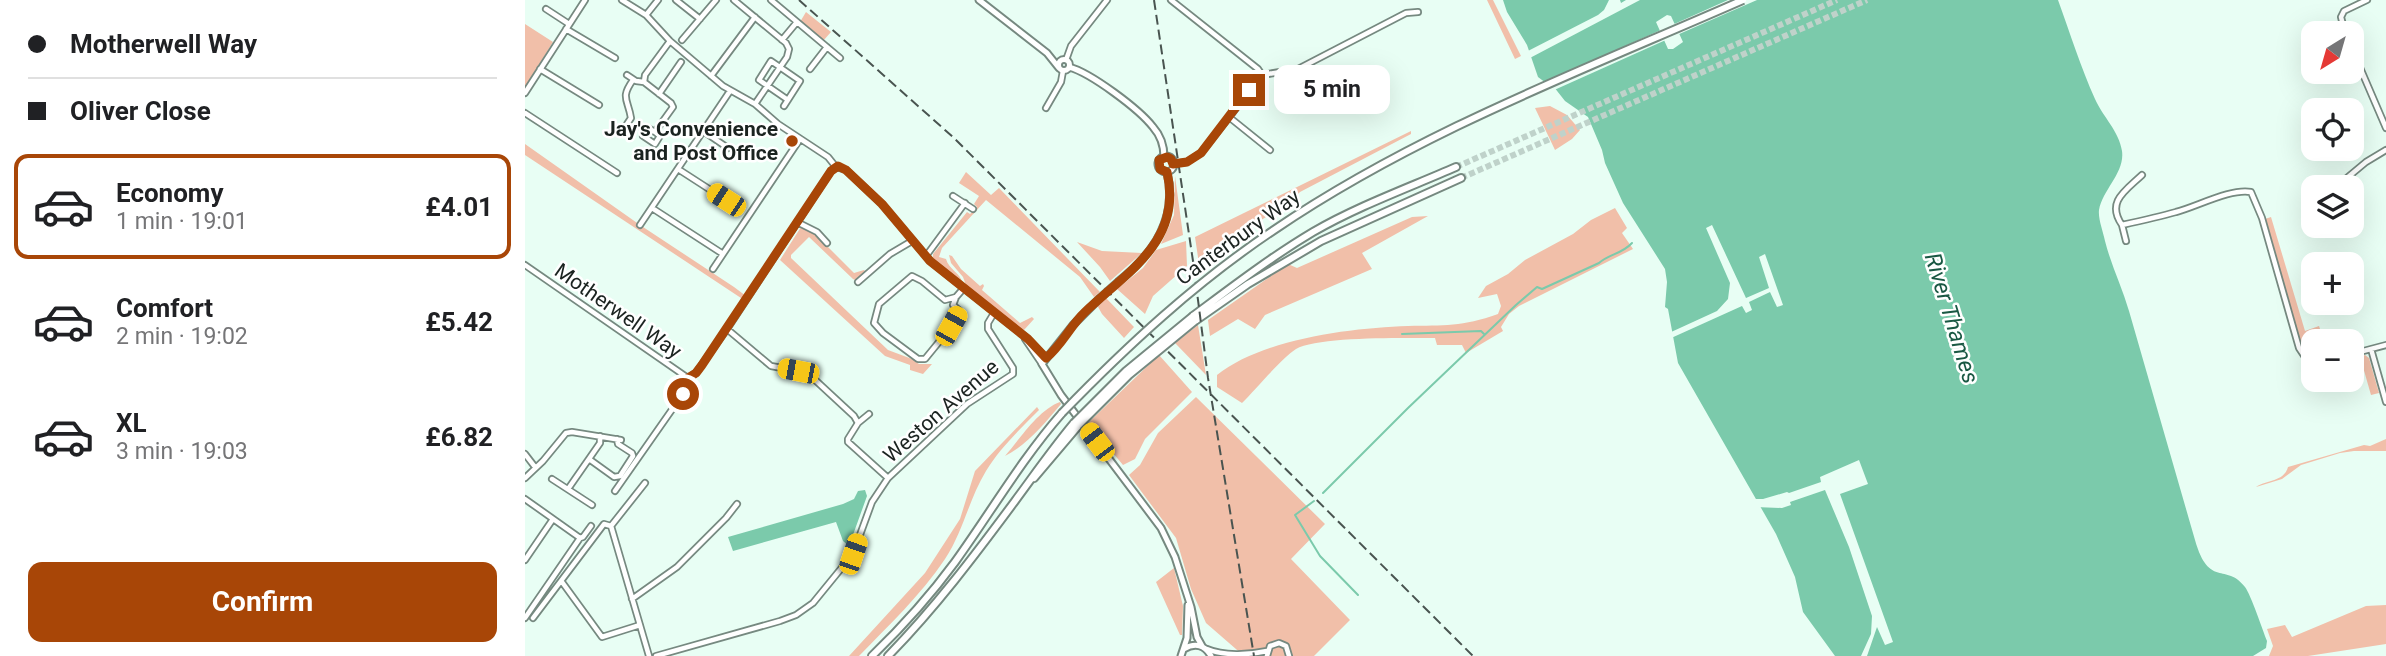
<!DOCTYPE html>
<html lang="en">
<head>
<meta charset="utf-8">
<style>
  body { margin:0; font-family:Roboto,sans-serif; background:#f6f6f6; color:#202124; height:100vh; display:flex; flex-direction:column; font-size:26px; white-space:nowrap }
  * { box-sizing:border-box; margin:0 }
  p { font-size:23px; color:#757577 }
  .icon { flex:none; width:38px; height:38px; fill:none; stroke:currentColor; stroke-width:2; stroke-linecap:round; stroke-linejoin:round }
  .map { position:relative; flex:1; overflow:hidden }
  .sheet { display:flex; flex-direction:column; background:#fff; width:525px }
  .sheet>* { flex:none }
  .guide { display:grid; align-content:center; height:154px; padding:0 28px; background:#fff }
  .needle { width:46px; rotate:217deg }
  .tools { position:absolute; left:1776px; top:21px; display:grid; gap:14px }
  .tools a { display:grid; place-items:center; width:63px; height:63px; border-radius:14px; background:#fff; box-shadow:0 7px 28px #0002; font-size:35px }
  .end { position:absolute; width:32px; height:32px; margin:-16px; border:9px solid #a84607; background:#fff; box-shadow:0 0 0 4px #fff }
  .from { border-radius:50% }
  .bubble { position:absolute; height:49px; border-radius:14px; background:#fff; box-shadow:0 7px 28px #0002; font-size:23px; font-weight:700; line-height:49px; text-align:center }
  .car { position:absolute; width:21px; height:42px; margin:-21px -10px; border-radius:9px; box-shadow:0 0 5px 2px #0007; background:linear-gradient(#f5c518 24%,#345 0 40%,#f5c518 0 76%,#345 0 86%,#f5c518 0) }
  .guide b { display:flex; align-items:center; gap:24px; height:66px; font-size:26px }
  .guide b+b { border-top:2px solid #e0e0e0 }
  .guide i { width:18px; height:18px; background:#202124 }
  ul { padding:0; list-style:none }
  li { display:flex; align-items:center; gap:21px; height:105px; margin:0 14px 10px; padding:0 14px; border:4px solid transparent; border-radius:14px }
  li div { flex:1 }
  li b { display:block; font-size:26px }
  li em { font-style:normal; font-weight:700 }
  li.active { border-color:#a84607 }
  li>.icon { width:63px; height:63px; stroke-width:1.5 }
  .cta { display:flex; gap:14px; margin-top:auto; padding:14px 28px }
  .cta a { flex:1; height:80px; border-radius:14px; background:#a84607; color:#fff; font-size:28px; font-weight:700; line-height:80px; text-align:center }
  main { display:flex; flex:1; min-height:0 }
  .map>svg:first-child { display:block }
  .green { fill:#f1bfa9 }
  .water { fill:#7bcaab; fill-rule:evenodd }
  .pier { fill:#e8fef4 }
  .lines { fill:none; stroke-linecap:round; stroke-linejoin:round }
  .stream { stroke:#7bcaab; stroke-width:2 }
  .highway-tunnel { stroke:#bfd2ca; stroke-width:6; stroke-dasharray:6 3; stroke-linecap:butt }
  .minor-casing { stroke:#768980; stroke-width:8 }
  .major-casing { stroke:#768980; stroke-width:9 }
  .highway-casing { stroke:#768980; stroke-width:10 }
  .minor { stroke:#fff; stroke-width:4.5 }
  .major { stroke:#fff; stroke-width:5 }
  .highway { stroke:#fff; stroke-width:6 }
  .rail { stroke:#495450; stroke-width:2; stroke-dasharray:10 5; stroke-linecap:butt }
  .major-bridge-casing { stroke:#768980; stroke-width:9; stroke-linecap:butt }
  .highway-bridge-casing { stroke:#768980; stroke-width:10; stroke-linecap:butt }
  .major-bridge { stroke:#fff; stroke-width:5 }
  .highway-bridge { stroke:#fff; stroke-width:6 }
  .route { stroke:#a84607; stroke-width:9 }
  .poi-dot { fill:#a84607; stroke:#fff; stroke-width:2.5 }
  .labels { text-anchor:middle; stroke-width:5; stroke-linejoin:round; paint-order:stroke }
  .poi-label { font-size:21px; font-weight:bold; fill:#1b2320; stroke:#fff; text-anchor:end }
  .street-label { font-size:21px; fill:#1b2320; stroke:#fff }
  .water-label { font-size:23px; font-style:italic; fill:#195843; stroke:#fff }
</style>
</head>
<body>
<main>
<section class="sheet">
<div class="guide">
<b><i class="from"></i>Motherwell Way</b>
<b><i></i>Oliver Close</b>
</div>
<ul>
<li class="active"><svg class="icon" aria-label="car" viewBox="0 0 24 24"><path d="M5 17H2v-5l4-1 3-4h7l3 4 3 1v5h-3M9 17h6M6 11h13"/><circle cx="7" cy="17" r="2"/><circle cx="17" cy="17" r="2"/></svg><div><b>Economy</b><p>1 min · 19:01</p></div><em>£4.01</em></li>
<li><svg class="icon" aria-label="car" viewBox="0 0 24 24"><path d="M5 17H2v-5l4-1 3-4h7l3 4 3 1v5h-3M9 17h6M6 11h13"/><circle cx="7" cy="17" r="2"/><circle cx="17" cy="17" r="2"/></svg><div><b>Comfort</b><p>2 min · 19:02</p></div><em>£5.42</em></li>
<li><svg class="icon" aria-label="car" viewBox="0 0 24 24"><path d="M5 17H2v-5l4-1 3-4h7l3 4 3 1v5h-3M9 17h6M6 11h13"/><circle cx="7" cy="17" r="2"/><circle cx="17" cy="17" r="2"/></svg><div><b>XL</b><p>3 min · 19:03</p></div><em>£6.82</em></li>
</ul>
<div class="cta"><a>Confirm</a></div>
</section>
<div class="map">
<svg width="1861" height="656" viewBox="0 0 1861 656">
  <rect width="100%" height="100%" fill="#e8fef4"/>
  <path class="green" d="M962,0H968L996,56L990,59Z
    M281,12L306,32L298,41L275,22Z
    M0,24L28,42L0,88Z
    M1025,106L1042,115L1055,130L1047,139L1030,150L1010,108Z
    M886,131V134L775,192L765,202L695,246L674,264L670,237Z
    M0,144L115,225L209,287L221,296L219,300L0,155Z
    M441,172L466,195L474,188L575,292L569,297L555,277L461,200L417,248L414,257L421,259C424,270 435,272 438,284L408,260V254L442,212L445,214L452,207L449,204L454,196L434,183Z
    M650,176L658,235L636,244L649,215Z
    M1090,208L1102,228L1097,233L1108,249L994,306L984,314L976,327L978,331L941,353L937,345H912L910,338C882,338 792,336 771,349C756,359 731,389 717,403L692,387V375C737,339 825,328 883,326C919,325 937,327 973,314L976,306L972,294L953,298L961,286L983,274L1000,260L1048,234L1066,220Z
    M903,216L837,253L847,269L740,315L730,329L713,319L685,336L683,320L763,264L772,268L887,217Z
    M1746,217L1780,331L1794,326L1799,341H1788V357L1780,351L1776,343L1740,219Z
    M276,227L292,236L329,273L339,270L342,273L332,281L328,279L284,237L266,255V258L363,350L387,359L394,364H407L398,374L385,370V365L360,356L255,260Z
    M661,241L662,266L628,296L620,314L592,289L618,268L631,250Z
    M552,242L577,251L617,253L585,281L575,267Z
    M424,255L427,256L436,269L455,286L458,284L459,286L457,290L495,323L507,317L509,319L499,330L496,329L442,288L438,277L426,263Z
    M581,298L609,327L599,338L577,314L572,305Z
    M673,325L681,375L650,343Z
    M634,355L667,392L620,439L610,459L598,465L563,423Z
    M1840,355L1844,358L1854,393L1846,395L1838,367L1827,360Z
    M671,397L800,524L766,559L825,620L789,656H719L681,623L666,589L651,538L604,475L615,465L633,433Z
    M535,402L536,404C520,423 502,445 480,456C495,439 513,410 535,402Z
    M512,407L514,410C495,429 475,448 461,471C444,499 438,532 420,559C396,595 364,625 334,656H324L400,573L435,519L450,471Z
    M1861,439V451H1829L1815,453L1776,465L1757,479L1731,487C1741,480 1759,482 1763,467L1839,445L1845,446Z
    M649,568L658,606L657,635H655L631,582Z
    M1861,605V644L1783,656H1744L1748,646L1742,629L1760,625L1767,637L1841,606Z"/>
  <path class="water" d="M978,0H1533C1545,33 1556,68 1570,99C1578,117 1594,131 1597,151C1600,173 1578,189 1574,210C1573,219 1578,231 1580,241C1586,265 1597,287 1604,311C1626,387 1648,464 1670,540C1684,589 1701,562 1720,587C1726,595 1738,631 1742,641L1741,648L1728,656H1310L1278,612L1270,577L1251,534L1153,363L1143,309L1140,307L1142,282L1140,269L1098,203L1080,163L1077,150L1063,117L1040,101L1025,82L1021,83L1013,77L1002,45L982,12ZM1142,15L1146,16L1158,42L1148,49H1143L1131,22Z
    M340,490L342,496L324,546L318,541L311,522L208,551L203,537L318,504L329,499L333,491Z"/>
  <path class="pier" d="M1084,0H1095L1096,3L1101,0H1115L1003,59L1001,52L1073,15L1079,10Z
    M1203,0H1232L1152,35L1147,25Z
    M1138,29L1143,39L1027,91L1023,86L1015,84Z
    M1187,225L1221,298L1244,288L1234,257L1240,254L1258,305L1252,307L1245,292L1224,302L1227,310L1221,313L1217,306L1144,339V333L1192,311L1203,299L1205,283L1181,228Z
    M1334,460L1343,484L1315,494L1368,642L1360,645L1352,627L1342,656H1336L1346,634L1347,616L1324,547L1300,490L1265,502L1266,505L1257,508L1230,507L1225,499H1238L1262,492L1264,493L1296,482L1295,477Z"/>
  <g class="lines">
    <path class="stream" d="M877,334L956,331L959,334
      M798,493L883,408L991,305L1012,287L1017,289L1074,263C1084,254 1097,254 1107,243
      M789,501L770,515L795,556L833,595"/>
    <path class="highway-tunnel" d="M931,167L1312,0
      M936,178L1342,0"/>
    <g class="minor-casing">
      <path id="minor" d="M97,0L121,15L145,41L198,86L230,104L253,124L303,157L311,167L321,170L357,204L405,261L503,339L521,358
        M151,0L175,19
        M209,0L261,43L264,49L262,57L230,104
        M246,0L315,58
        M646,0L733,69L737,75L676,153L662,162L648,164
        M21,9L44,24
        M121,15L133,0
        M41,29L90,58
        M1820,33L1816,17L1819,11L1842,0
        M157,40L191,0
        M257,40L272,22
        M1827,49L1861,128
        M541,60L546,46L582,0
        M15,69L74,105
        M285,69L302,47
        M102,75L111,81L119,82
        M737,75L773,69L881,13L893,12
        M186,76L230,17
        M119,82L146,103L148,107L130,132L135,136L130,144L118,136L123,128L130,132
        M119,82L120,75L145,41
        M0,93L60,0
        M134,94L156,62
        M259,106L275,81L246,61L234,80L263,100
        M521,108L536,82L538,71
        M0,113L92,173
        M704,117L745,150
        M98,130L106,118C103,99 95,98 108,80
        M178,131L203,148
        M153,169L201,200
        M1617,175C1600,191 1581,202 1597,225C1615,221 1633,217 1651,212C1671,207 1706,188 1726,192L1737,218L1774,348L1780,357L1788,361
        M1811,187L1841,162L1861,150
        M428,196L448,209
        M1784,204L1788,202
        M127,208L198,254
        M272,222L292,232L302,243
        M115,225L205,91
        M1597,225L1601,241
        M401,256L440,203
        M0,265L163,378L171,373L202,329L306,171L311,167
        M188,269L275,139
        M333,282L365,254L387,241
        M431,297L420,300L397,281L387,276L354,304L349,323L358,333L393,359H400L427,326L435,311L428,305L431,297L438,289
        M202,329L246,366L273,371L288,378L329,416L333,423L323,439V442L363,478
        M500,339L517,364
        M1846,349L1861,402
        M1827,354L1861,345
        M333,423L344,414
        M0,454L10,467
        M64,459L89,477L95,476L108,456L107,453L93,444L92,439
        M0,478L18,461L41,433L47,432L96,440
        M27,479L67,505
        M43,489L75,443V436
        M90,491L160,391L163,378
        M0,499L55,538
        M86,526L124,656
        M0,560L28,519
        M37,582L77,637L115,625
        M107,599L152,567L201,518L212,504
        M0,618L55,538L58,537L66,526
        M8,618L79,524L86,526L120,483
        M682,649C698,656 724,655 742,651
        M131,656L255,621L271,615L288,603L328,554L347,502L363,478L442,404L488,374V368L463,329V323L469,313
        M742,656L745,646L754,643L761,646L764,656"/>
    </g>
    <g class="major-casing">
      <path id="major" d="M454,0L522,53L534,68
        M533.5 65a5.5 5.5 0 1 1 11 0a5.5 5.5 0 1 1-11 0Z
        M544,67C566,73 614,109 628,127C636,136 639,145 639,157
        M633 164a8 8 0 1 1 16 0a8 8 0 1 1-16 0Z
        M594,281C629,253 653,218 642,172
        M574,299L548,325L517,364L536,395L636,528L650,557L666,607L672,637L677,646
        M659,649C670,642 680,645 686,656
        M656,656L662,638L663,605"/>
    </g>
    <g class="highway-casing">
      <path id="highway" d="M668,316C707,287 746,257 788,232C833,206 883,188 931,167
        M670,321L723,284L796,241L936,178
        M509,478L553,426
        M347,656C377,627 405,596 430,562C466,512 496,460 537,413
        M363,656C410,608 450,555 490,501C510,474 528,448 549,423"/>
    </g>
    <use href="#minor" class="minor"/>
    <use href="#major" class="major"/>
    <use href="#highway" class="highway"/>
    <path class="rail" d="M274,0L429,138L948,656
      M629,0L668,261L683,378L729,656"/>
    <g class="major-bridge-casing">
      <path id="major-bridge" d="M574,299L594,281"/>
    </g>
    <g class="highway-bridge-casing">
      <path id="highway-bridge" d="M537,413C602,346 671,282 749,230C893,132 1059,70 1218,0
        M549,423L601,371L668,316
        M553,426L604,375L670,321"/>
    </g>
    <use href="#major-bridge" class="major-bridge"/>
    <use href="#highway-bridge" class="highway-bridge"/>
  </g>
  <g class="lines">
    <path class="route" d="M158,394L163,378L171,373L177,365L306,171L313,166L321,170L357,204L405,261L503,339L521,358C537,345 545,326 560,312C603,271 658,241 642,172L635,169L634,160L642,157L646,159L648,164L662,162L676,153L724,90"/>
  </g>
  <circle class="poi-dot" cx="267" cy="141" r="7"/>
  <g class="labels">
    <g class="poi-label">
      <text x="253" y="136">Jay's Convenience<tspan x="253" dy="24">and Post Office</tspan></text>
    </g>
    <g class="street-label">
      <text transform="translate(713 237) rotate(-36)" y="7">Canterbury Way</text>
      <text transform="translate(93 311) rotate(35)" y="7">Motherwell Way</text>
      <text transform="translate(416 411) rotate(-41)" y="7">Weston Avenue</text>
    </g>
    <g class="water-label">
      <text transform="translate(1427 318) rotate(73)" y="8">River Thames</text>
    </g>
  </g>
</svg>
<div class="tools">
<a><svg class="needle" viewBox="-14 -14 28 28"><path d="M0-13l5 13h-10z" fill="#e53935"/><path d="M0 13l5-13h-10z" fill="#757577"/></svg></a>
<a><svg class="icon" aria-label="locate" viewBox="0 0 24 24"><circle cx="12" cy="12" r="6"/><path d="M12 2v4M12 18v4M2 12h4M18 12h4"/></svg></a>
<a><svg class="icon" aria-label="layers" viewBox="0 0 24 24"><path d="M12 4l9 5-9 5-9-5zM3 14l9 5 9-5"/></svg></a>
<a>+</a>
<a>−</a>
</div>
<i class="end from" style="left:158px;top:394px"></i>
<i class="end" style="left:724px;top:90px"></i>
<div class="bubble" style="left:749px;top:65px;width:116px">5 min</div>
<i class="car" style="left:201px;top:200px;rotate:303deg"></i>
<i class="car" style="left:426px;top:326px;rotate:29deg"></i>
<i class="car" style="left:273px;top:371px;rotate:281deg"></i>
<i class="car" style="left:572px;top:442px;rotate:323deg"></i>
<i class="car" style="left:328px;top:554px;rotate:19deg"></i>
</div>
</main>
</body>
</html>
